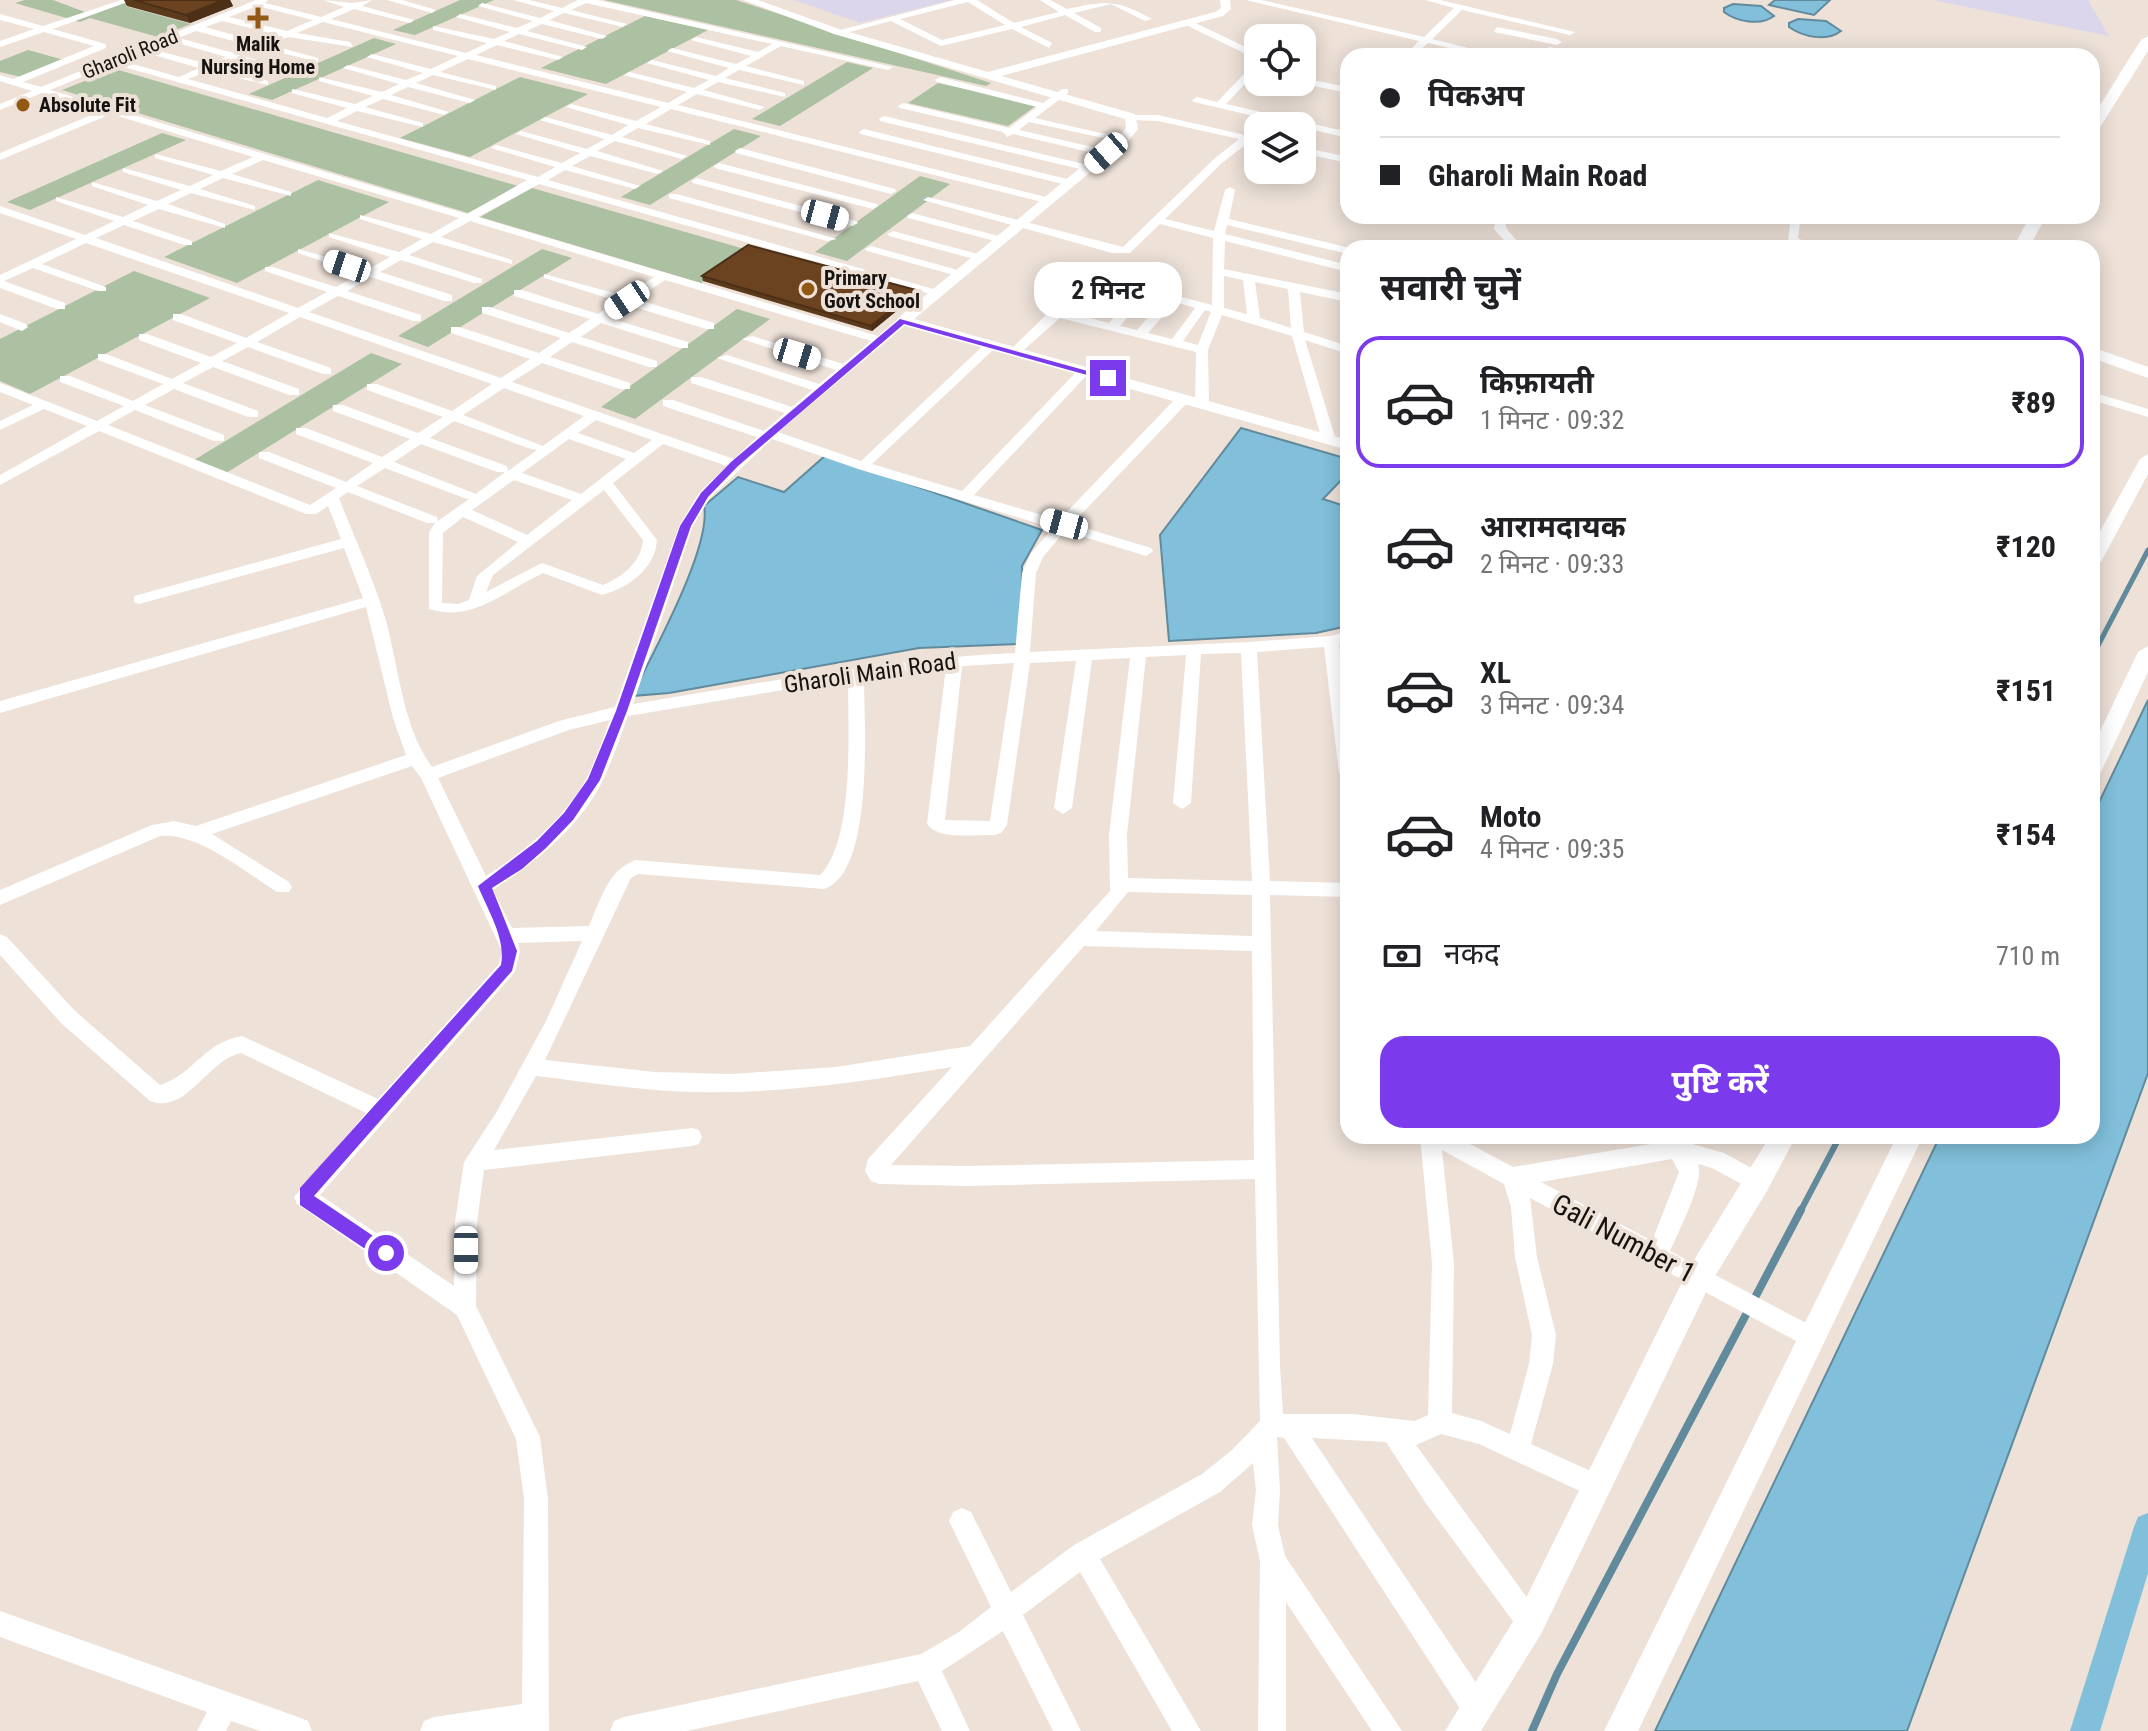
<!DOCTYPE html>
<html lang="hi">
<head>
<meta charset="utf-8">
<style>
  body { margin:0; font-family:"Roboto Condensed","Noto Sans Devanagari",sans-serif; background:#f6f6f6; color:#202124; height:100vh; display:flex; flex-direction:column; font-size:30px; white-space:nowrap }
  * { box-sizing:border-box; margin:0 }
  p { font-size:26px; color:#757577 }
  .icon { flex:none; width:44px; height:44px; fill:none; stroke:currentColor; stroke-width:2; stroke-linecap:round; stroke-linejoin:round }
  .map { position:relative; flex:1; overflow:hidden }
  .details { position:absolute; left:1340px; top:240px; width:760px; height:904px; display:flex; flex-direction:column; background:#fff; border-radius:24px; box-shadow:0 4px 20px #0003 }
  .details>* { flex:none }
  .top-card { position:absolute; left:1340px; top:48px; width:760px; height:176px; border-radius:24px; box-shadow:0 4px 20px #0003; display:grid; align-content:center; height:176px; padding:0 40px; background:#fff }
  .buttons { position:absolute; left:1244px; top:24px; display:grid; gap:16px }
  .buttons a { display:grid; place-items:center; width:72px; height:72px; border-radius:16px; background:#fff; box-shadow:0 4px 20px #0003; font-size:40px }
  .end { position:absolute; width:36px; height:36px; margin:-18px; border:10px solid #7c3aed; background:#fff; box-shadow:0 0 0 4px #fff }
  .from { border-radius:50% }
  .bubble { position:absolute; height:56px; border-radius:24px; background:#fff; box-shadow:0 4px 20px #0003; font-size:26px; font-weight:700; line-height:56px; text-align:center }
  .car { position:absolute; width:24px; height:48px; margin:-24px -12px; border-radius:10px; box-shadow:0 0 6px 2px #0007; background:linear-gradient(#fff 24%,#345 0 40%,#fff 0 76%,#345 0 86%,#fff 0) }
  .top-card b { display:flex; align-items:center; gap:28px; height:76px; font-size:30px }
  .top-card b+b { border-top:2px solid #e0e0e0 }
  .top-card i { width:20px; height:20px; background:#202124 }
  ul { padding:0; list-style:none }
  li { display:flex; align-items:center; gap:24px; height:132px; margin:0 16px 12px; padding:0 24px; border:4px solid transparent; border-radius:24px }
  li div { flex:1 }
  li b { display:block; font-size:30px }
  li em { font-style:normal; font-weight:700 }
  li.on { border-color:#7c3aed }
  li>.icon { width:72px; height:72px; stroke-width:1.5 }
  h2 { padding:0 40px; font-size:36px; line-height:96px }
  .pay { display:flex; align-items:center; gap:20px; height:88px; padding:0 40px; font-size:30px }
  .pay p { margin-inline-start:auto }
  .button { display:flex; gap:16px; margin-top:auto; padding:16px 40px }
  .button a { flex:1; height:92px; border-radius:24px; background:#7c3aed; color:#fff; font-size:32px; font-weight:700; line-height:92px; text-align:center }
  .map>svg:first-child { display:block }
  .education { fill:#dbd6ec }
  .green { fill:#acc0a2 }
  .water { fill:#81bfda; stroke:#618b9d; stroke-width:2 }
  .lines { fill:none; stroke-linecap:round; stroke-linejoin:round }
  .stream-far2 { stroke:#618b9d; stroke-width:5 }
  .stream-far1 { stroke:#618b9d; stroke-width:6 }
  .stream { stroke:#618b9d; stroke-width:8 }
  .canal { fill:#81bfda; fill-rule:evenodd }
  .minor { fill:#fff; fill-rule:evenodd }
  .tertiary { fill:#fff; fill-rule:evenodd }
  .secondary { fill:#fff; fill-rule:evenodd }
  .wall { fill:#5c3a1c }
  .shaded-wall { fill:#4b2f16 }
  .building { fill:#6b4320; stroke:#4b2f16; stroke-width:2 }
  .route { fill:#7c3aed }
  .poi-dot { fill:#925914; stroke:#ede1d8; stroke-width:3 }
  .labels { text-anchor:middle; stroke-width:8; stroke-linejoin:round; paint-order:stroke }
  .far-poi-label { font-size:20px; font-weight:bold; fill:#16120f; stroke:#ede1d8; text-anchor:start }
  .far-street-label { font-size:20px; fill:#16120f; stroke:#ede1d8 }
  .street-label { font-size:24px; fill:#16120f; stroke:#ede1d8 }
  .near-street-label { font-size:28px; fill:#16120f; stroke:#ede1d8 }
</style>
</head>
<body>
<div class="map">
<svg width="2148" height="1731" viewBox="0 0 2148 1731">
  <rect width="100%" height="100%" fill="#ede1d8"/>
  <path class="education" d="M794,0H951L860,23Z
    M1933,0H2088L2109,36Z"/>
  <path class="green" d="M25,0H53L85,12L128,0H149L125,6L191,24L158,37L90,18L80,22L15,3Z
    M460,0H494L415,35L393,30Z
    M604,0H736L991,83L986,86Z
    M645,16L708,30L606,84L541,68Z
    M374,38L396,44L272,100L249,94Z
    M28,50L64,60L21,77L0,72V61Z
    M847,62L873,68L780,126L752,119Z
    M115,69L518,186L468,213L62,90Z
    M520,77L588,94L470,157L400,138Z
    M938,83L1037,105L1008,126L908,103Z
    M734,129L761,136L650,205L621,197Z
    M162,133L186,140L30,210L7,202Z
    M920,176L950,184L847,261L815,252Z
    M318,180L389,202L237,283L164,257Z
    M532,188L748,250L701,283L480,217Z
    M542,249L572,258L428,347L398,336Z
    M134,271L210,298L30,394L0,381V339Z
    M737,309L770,319L635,419L601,407Z
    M371,353L402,364L226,473L194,460Z"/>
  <path class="water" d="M1775,0H1830L1814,15L1769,5Z
    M1733,4L1761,6L1774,16C1761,26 1737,22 1724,12V8Z
    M1798,19L1826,21L1841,31C1827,42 1803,37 1789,27V23Z
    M1241,428L1348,459V473L1323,499L1348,507V626L1316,633L1169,641L1160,535Z
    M826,455L1042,530L1022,566L1021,644L919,648L669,693L632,696C652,654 712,547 704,506L738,477L784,492Z
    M2148,700V1073L1907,1731H1655L1940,1136H2092V817Z"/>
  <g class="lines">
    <path class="stream-far2" d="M2092,657L2148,550"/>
    <path class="stream-far1" d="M1800,1212L1840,1136"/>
    <path class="stream" d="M1532,1731L1557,1674L1801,1210"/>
    <path class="canal" d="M2148,1513V1573L2100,1731H2070L2134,1527L2138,1517Z"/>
    <path class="minor" d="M121,0H133L53,29L106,44V48L23,82L41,87L256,0H268L265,3L321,17L344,7L323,0L352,3L372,0L362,6L414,20L410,23L354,9L331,19L466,53L487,43L433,30V26L494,39L510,32L456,17L460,14L517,28L533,21L478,6L482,3L540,18L554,11L513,0H529L562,8L578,0H598L893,67L888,70L781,46L746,66L804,81V85L739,70L725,78L785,93V97L718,82L704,90L765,107L760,110L697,94L678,105L1054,199V203L1050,204L671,109L646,124L710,141V145L638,128L622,137L687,156L682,159L615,141L597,151L663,171L658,174L590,156L572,166L640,186L635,189L565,170L548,180L944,292L934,295L539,184L478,217L878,336L899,318H907V324L778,432L861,461L986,343H994V349L872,464L962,491L1079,369H1087V375L974,495L1059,520L1178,396H1188V402L1072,524L1151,548L1153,551L1146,556L1065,531L1043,557L1036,573L1030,652L1249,642L1331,636L1348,631V641L1339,644L1348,710V779L1339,773L1324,647L1257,652L1270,881L1348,883V897L1270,895L1280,1366L1283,1414H1352L1415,1421L1428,1415L1432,1263L1420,1136H1455L1513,1167L1663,1142L1661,1136H1682L1685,1142L1724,1153L1766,1176L1769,1183L1766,1190L1758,1193L1712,1168L1698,1164C1705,1181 1678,1232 1670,1251L1821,1331L1825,1339L1821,1347L1813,1350L1530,1198L1537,1257L1556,1335L1553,1364L1531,1444L1606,1478L1609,1487L1606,1496L1597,1499L1479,1444L1441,1434L1416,1445L1539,1614L1543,1623L1539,1632L1530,1636L1521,1632L1425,1502L1386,1442L1312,1438L1485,1696L1489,1706L1485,1716L1475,1720L1465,1716L1284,1438L1277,1437L1280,1490L1278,1525L1285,1556L1402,1731H1372L1286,1602V1731H1258L1260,1561L1252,1525L1256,1490L1253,1463L1220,1492L1100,1559L1201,1731H1172L1080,1572L1023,1615L1081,1731H1053L1003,1631L942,1671L970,1731H942L918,1681L687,1731H610L614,1721L624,1717L921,1654L959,1632L991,1607L949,1521L953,1512L962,1508L971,1512L1011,1592L1074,1545L1202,1474L1232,1450L1260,1421L1255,1179L967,1186L879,1184L871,1181L865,1171L868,1159L952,1067C867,1081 781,1094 695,1092C642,1091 589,1082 536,1076L494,1150L692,1128L699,1130L702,1137L699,1144L692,1146L484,1170L477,1222L476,1306L540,1437L548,1499L549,1731H420L424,1721L434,1717L522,1704L524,1499L516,1439L457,1315L297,1204L294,1197L366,1113L241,1053C208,1059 187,1115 150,1101L61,1023L0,955V934L7,937L75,1011L160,1085C193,1075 204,1042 242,1036L378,1099L499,964L502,951L421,778L412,766L212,834L289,882L292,887L289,892H277C245,872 198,832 160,836L0,905V890L152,825L174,821L196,826L406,755L393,718L366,607L0,713V701L363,598L344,548L139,604L134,602V596L341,539L328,506L316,514H306L99,431L0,485V475L87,426L44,409L0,430V421L33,405L0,392V383L97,421L124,406L60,382V376H70L133,401L163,384L98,360V354H106L172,379L201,363L139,340V334H147L211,357L237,343L173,320V314H181L246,338L289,313L86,243L42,264L106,287V291H98L33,268L4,281L65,303V309H57L0,288V275L76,239L0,213V206L85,235L114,221L56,201V197L123,217L148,205L92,186V182L157,201L181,190L123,172V168L190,186L213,175L155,158V154L221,171L253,157L111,114L0,160V153L101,111L42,93L0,110V104L32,91L0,81V75L13,79L94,46L44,32L0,47V41L34,29L0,20V14L43,26ZM586,3L772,44L758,52L696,37L691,40L751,56L736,64L672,48L667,51L729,68L716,76L652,60L647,63L709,80L694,88L629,72L624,75L687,92L668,103L476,55L497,45L558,60L563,57L504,41L519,34L582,50L587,47L527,31L542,24L602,39L607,36L549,20L564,13L623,27L627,24L571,10ZM257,6L313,20L287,31L229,17ZM222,21L278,35L260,42L205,27ZM323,22L458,56L431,69L372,54L367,57L423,73L406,80L348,65L343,68L399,84L382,92L319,77V81L373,96L355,104L292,89V93L347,108L327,118L188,79L209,71L268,85V81L218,67L235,60L295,75V71L243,56L262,48L318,62V58L270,45L288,37L353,47L350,42L297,33ZM196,31L252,46L234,53L179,38ZM171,41L226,57L208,64L151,49ZM143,52L199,68L179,77L122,61ZM468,59L661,107L636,121L571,104L566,107L628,125L612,135L545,117L540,120L605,139L587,149L521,131L516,134L580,153L562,163L496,145L491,148L555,167L538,177L337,121L357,111L423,127V123L365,107L383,99L444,115L449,112L391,95L408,87L470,103L475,100L416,83L433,75L496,90V86L440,72ZM113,64L527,180L467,214L50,90ZM263,160L459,218L431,234L360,215V219L422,239L399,252L329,233V237L390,257L369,269L298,249V253L360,274L336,287L273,267H265V271L327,292L298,308L96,238L124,225L184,245H192V241L133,221L159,209L225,228V224L168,204L191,193L255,210V206L200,189L223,178L291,196V192L232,174ZM470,221L654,277L625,296L544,274V278L617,301L598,314L522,290H514V296L590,319L569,333L490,307H482V313L561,338L539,353L459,327H451V333L530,359L501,378L309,312L338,296L413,321H421V315L347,291L371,277L444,301H452V295L380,272L401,260L474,283H482V279L409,255L433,242L512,264V260L441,237ZM665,280L871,341L843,364L752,336L742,339L836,370L819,384L727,355L717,358L812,390L792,407L701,377H691V383L785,413L764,431L673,400H663V406L757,437L734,459L512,382L542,363L620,389H630V383L550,357L572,342L649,367H657V361L581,337L601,323L680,348H688V342L609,318L628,305L706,329H714V323L636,299ZM300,317L492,384L452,411L377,384H367V390L443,417L418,433L343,405H333V411L410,439L382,457L306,428H296V434L373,463L346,482L269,452H259V458L336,488L310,505L108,425L135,410L214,441H224V435L145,405L174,389L248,417H258V411L183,383L213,367L289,395H299V389L222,361L248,347L323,374H331V368L257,342ZM504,388L584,416L543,446L463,415ZM596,420L652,440L634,453L578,433ZM454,421L531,449L537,450L508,471L507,466L430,438ZM569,439L626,459L581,494L522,473ZM772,439L858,469L1053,528L1031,553L1022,573L1015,653C886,659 760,683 633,704L693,526L710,498ZM421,444L497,472H505L476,494L394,462ZM663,444L727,466L699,493L679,526L615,707L559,721L432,767C401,724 399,664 384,614C372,575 354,537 339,498L348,492L427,523H435L429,532V609C472,623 505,591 543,573L602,595C628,588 655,569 657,540L613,483ZM385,468L464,498L469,499L438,521L437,517L357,486ZM514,480L572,500L527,535L472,510ZM604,490L643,540C641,563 622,577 603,585L542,563L486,592L493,575ZM463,517L518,542L477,576L469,600L458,604L442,603L443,533ZM1241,653L1252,881L1128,878L1127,835L1146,657L1186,655L1173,803L1182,809L1191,803L1201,654ZM1130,658L1109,835L1110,891L970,1046L836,1067L731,1074L655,1072L545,1060L631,878L638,874L824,889C875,873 864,721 864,676L946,667L927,824C940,841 975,834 995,835L1001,833L1007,825L1030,663L1076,661L1054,808L1063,814L1072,808L1092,660ZM1014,663L990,821L945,820L962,666ZM848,679C848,727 855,841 820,875L636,860C608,869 600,901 589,926L512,928L493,890C536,862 580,827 603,780C613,759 620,737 628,716ZM610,720C603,738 596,759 587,777C565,819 525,851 486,876L438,778L569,730ZM1128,892L1252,895V936L1096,931ZM582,941L546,1021L496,1113L464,1162L455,1222L454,1286L320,1195L515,972L520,951L518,943ZM1084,946L1252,951L1254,1160L967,1166L891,1165ZM1442,1150L1504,1184L1511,1207L1515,1257L1532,1335L1529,1364L1510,1434L1481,1421L1452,1413L1454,1263ZM1672,1159L1679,1172L1652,1241L1541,1182Z
      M387,0H402L436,10L432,13Z
      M955,0H977L1014,23L1059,12L1040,0H1050L1067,9C1106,0 1119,0 1152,19L1145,21L1111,4L1074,13L1101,28V32H1095L1065,15L1021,27L1052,43L1049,48L1012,29L941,46L891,21L838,35L833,32ZM968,2L1005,25L942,40L900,19Z
      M1246,0H1261L1424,37L1454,8L1425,0H1440L1575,32L1570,35L1462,10L1432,39L1501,56H1484L1428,43L1414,56H1404L1419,41Z
      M1189,20L1252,50L1258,56L1257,71L1226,104L1348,132V138L1194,102L1192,100L1197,97L1217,102L1248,70L1251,59L1246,54L1186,25Z
      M1497,27L1557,39L1562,42L1557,45L1494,32Z
      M1549,47L1585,53L1590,56L1546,52Z
      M940,77L1043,103L1062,89H1068V93L1035,118L1127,139L1122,142L1029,122L1019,130L1110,151V155L1106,156L1013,134L1007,137L1003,132L900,108L898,106L903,103L1009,128L1037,107L937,82L935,80Z
      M1302,78L1348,87V93L1299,83Z
      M1127,115H1158L1258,138V142H1249L1222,163L1165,219L1214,231L1225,190L1230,187L1235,190L1229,219L1350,248L1348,254L1227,225L1225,234L1348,265V272L1225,241L1224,269L1348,294V302L1300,292L1304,332L1348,346V354L1305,340L1336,440L1334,443L1329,444L1322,440L1292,336L1222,315L1208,350L1209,405L1202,409L1195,405L1196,352L1060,318L1018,355L1008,352L1051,310L1098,275L1212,305L1213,238L1160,224L1130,253H1112L923,200L928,197L1123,247L1214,159L1239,139L1158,121L1131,120L1127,119ZM1224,276L1243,280L1247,314L1224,308ZM1100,282L1136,292L1109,323L1066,312ZM1255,282L1288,289L1291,328L1260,318ZM1146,295L1164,299L1137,330L1120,326ZM1175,302L1195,308L1172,339L1148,333ZM1205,310L1211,312L1198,345L1183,341Z
      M884,116L1088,165L1093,168L1088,171L880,121L879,119Z
      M864,129L1075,181L1076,183L1071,186L860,134L859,132Z
      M1302,147L1348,157V163L1302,153Z
      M740,148L895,189L896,191L891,194L736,153L735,151Z
      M719,163L877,204L878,206L873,209L715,168L714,166Z
      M697,178L856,221L858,223L852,226L693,183L692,181Z
      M669,194H677L837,239L827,241L669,198Z
      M912,213L1006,238L1008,240L1002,243L908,218L907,216Z
      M1496,216H1506V228L1523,248H1511L1494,229Z
      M1791,216H1801L1798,238L1816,248H1801L1788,242Z
      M893,231L985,256L987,258L981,261L889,236L887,234Z
      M871,246L965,272L967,274L961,277L867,251L865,249Z
      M0,314L26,324L28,327L22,331L0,322Z
      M2092,392L2148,409V417L2092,400Z
      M0,1611L298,1717L308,1721L312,1731H260L231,1721L226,1731H197L207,1712L0,1637Z"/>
    <path class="tertiary" d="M743,0H758L842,30L988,72L1215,12L1221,8L1220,0H1230L1231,9L1223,16L1001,76L1135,114L1138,129L1129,140L914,319L1348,440V450L898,324V318L1121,134L1126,128L1125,119L834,34Z
      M2148,454V474L2101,562L2092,568V546L2140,459Z
      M2148,646V672L2102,770L2099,775L2092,777V748L2138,652Z
      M1770,1136H1796L1767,1191L1709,1286L1541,1634L1481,1731H1445L1519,1612L1689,1268Z
      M1897,1136H1923L1638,1731H1604Z"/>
    <path class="secondary" d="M2148,36V51L2099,129L2092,133V118L2141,40Z
      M2030,216H2046L2029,248H2013Z
      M2092,347L2148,367V378L2092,358Z"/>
  </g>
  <path class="wall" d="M124,0H230L233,6L190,23L127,6Z
    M702,276L916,290V295L872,331L703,281Z"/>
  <path class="shaded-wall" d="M223,0H230L233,6L190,23L186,15Z
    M916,290V295L872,331L871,326Z"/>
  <path class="building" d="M134,0H223L186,15Z
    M748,245L916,290L871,326L702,276Z"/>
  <path class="route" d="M900,319L1113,378L1105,380L904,324L738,466L708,497L691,526L627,711L600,780L573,820L546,848L522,869L492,888L517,951L512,971L314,1196L391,1248V1259H380L300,1205V1188L501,965C506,938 488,911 478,886L537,841L564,813L588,779L616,711L680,526L701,493L731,462Z"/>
  <g class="poi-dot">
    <path d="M254 6h8v8h8v8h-8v8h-8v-8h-8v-8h8z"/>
    <circle cx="23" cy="105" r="8"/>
    <circle cx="808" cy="289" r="8"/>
  </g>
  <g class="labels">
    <g class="far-poi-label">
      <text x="258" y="51" text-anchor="middle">Malik<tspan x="258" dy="23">Nursing Home</tspan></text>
      <text x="39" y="112">Absolute Fit</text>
      <text x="824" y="285">Primary<tspan x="824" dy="23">Govt School</tspan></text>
    </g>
    <g class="far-street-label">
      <text transform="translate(130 54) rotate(-22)" y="7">Gharoli Road</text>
    </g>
    <g class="street-label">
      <text transform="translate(870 673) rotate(-8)" y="8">Gharoli Main Road</text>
    </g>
    <g class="near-street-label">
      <text transform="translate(1624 1238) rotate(28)" y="10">Gali Number 1</text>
    </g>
  </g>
</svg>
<div class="buttons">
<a><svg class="icon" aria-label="locate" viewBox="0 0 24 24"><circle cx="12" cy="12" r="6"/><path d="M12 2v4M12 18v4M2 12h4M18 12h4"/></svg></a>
<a><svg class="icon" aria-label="layers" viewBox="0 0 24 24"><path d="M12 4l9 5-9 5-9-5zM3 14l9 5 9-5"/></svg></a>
</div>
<i class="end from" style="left:386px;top:1253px"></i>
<i class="end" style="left:1108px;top:378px"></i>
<div class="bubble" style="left:1034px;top:262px;width:148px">2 मिनट</div>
<i class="car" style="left:1106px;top:153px;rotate:229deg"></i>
<i class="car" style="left:825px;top:215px;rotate:105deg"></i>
<i class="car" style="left:347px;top:266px;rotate:288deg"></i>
<i class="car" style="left:627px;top:300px;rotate:236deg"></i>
<i class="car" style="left:797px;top:354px;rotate:107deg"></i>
<i class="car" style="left:1064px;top:524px;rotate:285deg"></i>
<i class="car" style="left:466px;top:1250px;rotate:180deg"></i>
<div class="top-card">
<b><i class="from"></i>पिकअप</b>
<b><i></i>Gharoli Main Road</b>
</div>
<section class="details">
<h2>सवारी चुनें</h2>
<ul>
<li class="on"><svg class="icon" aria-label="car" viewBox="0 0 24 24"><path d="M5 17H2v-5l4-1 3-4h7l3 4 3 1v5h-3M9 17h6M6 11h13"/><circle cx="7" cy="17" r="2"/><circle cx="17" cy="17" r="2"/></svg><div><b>किफ़ायती</b><p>1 मिनट · 09:32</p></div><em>₹89</em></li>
<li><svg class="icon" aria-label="car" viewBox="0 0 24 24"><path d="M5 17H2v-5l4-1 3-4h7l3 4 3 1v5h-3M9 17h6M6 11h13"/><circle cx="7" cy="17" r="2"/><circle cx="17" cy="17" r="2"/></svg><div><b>आरामदायक</b><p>2 मिनट · 09:33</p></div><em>₹120</em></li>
<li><svg class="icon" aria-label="car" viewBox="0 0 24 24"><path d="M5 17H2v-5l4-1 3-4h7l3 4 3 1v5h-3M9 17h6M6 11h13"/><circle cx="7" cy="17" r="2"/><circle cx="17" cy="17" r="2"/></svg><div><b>XL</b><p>3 मिनट · 09:34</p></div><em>₹151</em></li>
<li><svg class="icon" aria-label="car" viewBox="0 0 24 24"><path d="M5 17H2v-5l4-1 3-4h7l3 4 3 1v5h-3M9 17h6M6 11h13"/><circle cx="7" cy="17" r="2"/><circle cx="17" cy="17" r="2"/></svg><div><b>Moto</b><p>4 मिनट · 09:35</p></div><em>₹154</em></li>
</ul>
<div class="pay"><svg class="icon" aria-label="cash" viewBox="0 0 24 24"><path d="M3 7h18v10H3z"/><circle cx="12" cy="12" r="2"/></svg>नकद<p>710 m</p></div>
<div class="button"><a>पुष्टि करें</a></div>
</section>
</div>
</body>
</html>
